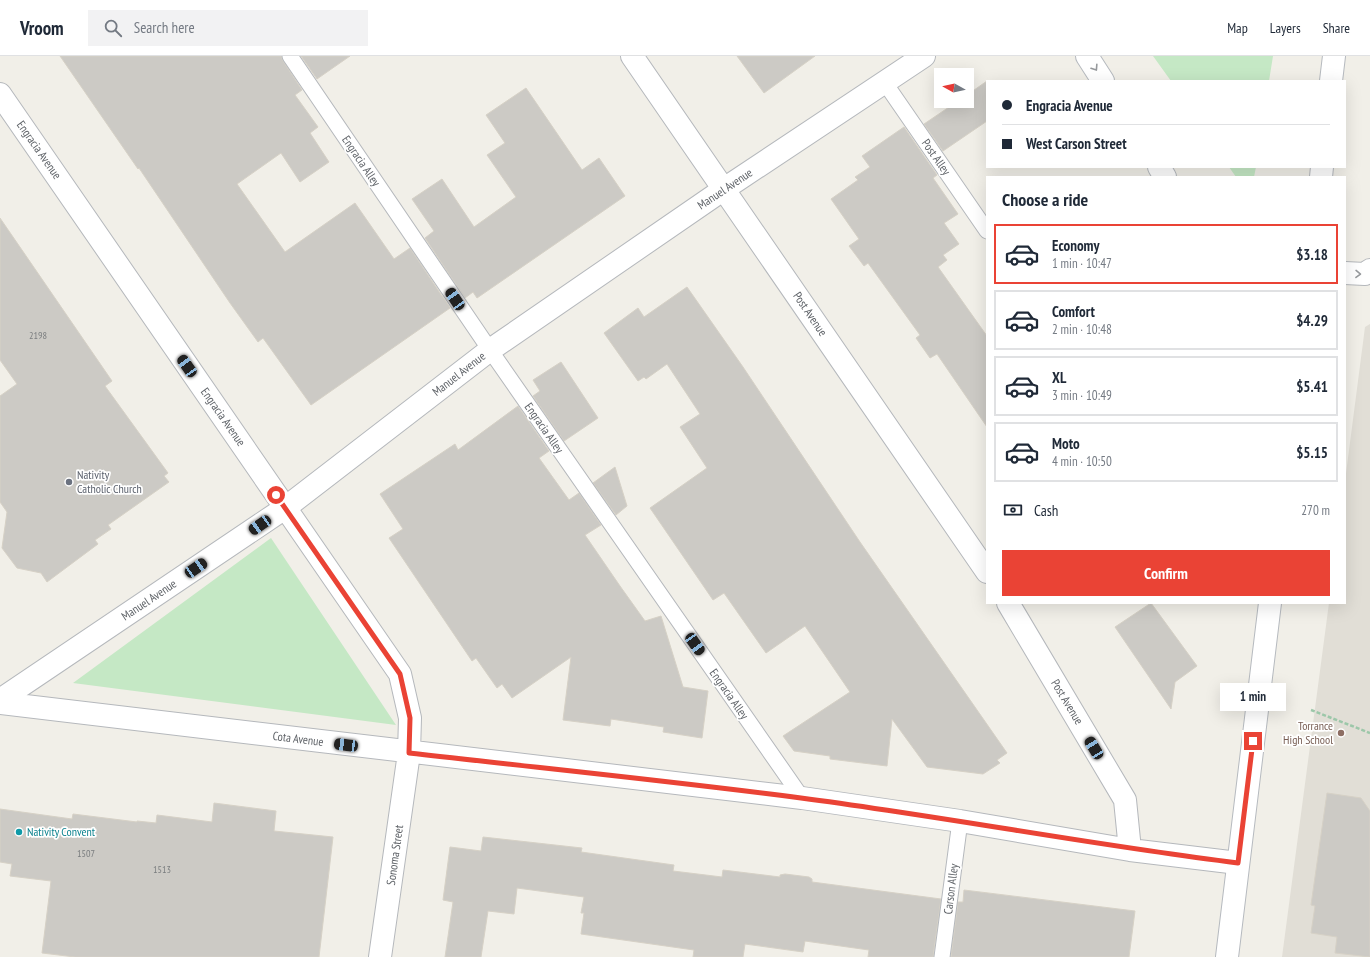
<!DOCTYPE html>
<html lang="en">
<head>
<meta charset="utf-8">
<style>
  body { margin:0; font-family:"PT Sans Narrow",sans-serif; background:#f2f2f3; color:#1f2937; height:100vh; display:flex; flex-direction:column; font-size:15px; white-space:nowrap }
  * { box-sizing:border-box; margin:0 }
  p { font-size:13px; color:#747a83 }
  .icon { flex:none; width:22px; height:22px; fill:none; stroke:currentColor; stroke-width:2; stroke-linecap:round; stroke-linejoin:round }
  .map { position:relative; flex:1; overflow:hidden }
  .side { position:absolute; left:986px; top:120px; width:360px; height:428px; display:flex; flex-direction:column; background:#fff; border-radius:0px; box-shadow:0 4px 16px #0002 }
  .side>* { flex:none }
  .banner { position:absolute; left:986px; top:24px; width:360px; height:88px; border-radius:0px; box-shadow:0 4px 16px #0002; display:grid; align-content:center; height:88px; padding:0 16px; background:#fff }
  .needle { width:26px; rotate:278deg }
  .controls { position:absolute; left:934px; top:12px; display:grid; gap:8px }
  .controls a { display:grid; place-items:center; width:40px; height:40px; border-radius:0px; background:#fff; box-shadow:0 4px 16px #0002; font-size:20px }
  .end { position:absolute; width:18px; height:18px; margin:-9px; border:5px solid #ea4335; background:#fff; box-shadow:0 0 0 2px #fff }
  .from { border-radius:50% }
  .bubble { position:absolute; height:28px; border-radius:0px; background:#fff; box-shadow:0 4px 16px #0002; font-size:13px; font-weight:800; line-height:28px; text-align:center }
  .car { position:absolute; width:12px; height:24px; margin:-12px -6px; border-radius:5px; box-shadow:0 0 3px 1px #0007; background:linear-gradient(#222 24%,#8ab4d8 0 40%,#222 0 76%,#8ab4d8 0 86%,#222 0) }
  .banner b { display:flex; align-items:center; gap:14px; height:38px; font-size:15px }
  .banner b+b { border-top:1px solid #e0e1e3 }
  .banner i { width:10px; height:10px; background:#1f2937 }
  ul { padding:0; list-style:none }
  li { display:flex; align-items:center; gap:12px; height:60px; margin:0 8px 6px; padding:0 8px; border:2px solid #e0e1e3; border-radius:0px }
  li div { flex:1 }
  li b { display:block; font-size:15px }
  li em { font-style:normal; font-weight:800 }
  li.current { border-color:#ea4335 }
  li>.icon { width:36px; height:36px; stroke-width:1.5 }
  h2 { padding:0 16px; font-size:18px; line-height:48px }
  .pay { display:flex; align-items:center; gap:10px; height:44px; padding:0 16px; font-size:15px }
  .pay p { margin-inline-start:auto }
  .button { display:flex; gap:8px; margin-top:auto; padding:8px 16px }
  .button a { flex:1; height:46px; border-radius:0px; background:#ea4335; color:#fff; font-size:16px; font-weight:800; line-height:46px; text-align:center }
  header { display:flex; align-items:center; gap:24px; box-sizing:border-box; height:56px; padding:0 20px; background:#fff; border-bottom:1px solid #e0e1e3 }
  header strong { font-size:19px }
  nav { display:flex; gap:22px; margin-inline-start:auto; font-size:14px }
  .search { width:280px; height:36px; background:#f2f2f3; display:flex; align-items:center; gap:10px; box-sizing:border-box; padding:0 14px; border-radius:0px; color:#747a83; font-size:15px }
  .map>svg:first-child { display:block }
  .education { fill:#e1ded6 }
  .green { fill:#c5e8c5 }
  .building { fill:#cccac5; stroke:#d6d1c6 }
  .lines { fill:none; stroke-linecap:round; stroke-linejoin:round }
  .lane-casing { stroke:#b5b8bc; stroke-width:17 }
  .street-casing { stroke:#b5b8bc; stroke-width:24 }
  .secondary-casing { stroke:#b6babf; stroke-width:24 }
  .path { stroke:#9cc7a9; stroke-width:2.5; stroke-dasharray:4 2; stroke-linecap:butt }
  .lane { stroke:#fff; stroke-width:15 }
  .street { stroke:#fff; stroke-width:22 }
  .secondary { stroke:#fff; stroke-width:22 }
  .oneway { stroke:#979a9d }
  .route { stroke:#ea4335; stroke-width:5 }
  .worship-dot { fill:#6b7280; stroke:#fff; stroke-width:1.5 }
  .education-dot { fill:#8d6e63; stroke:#fff; stroke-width:1.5 }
  .culture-dot { fill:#0f9aa8; stroke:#fff; stroke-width:1.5 }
  .labels { text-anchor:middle; stroke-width:3.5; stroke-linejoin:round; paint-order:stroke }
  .number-label { font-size:10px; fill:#7a7d7f }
  .street-label { font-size:12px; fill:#5f6368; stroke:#fff }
  .worship-label { font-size:12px; fill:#5b616d; stroke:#fff; text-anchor:start }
  .education-label { font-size:12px; fill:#785e54; stroke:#fff; text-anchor:end }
  .culture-label { font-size:12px; fill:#0d838f; stroke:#fff; text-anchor:start }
</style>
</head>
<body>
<header>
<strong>Vroom</strong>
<div class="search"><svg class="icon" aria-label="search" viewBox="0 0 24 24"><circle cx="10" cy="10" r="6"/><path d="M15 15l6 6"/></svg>Search here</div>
<nav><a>Map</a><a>Layers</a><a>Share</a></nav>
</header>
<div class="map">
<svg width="1370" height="901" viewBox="0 0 1370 901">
  <rect width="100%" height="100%" fill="#f1efe8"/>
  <path class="education" d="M1370,268V901H1282L1329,547H1345V425L1365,271Z"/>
  <path class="green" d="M1153,0H1273L1269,25H1171Z
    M1229,111H1256L1254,121H1236Z
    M271,482L396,669L73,627Z"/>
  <path class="building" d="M60,0H281L283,5L302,34L295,39L318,71L310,77L329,106L300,126L281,97L237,128L285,196L355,147L394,203L410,192L450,252L311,349L263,282L258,286L230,247L139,112L138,113Z
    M301,0H350L317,23Z
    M737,0H815L764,37Z
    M987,25V65L943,95L924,68L958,45H967V39Z
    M526,32L582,114L599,102L625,140L477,242L473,236L465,242L425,182L434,175L412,143L442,123L474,171L516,141L487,99L505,87L486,59Z
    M904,71L937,119L933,122L958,158L944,167L959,188L943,199L947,204L938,211L987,280V371L937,298L930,302L916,282L920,279L868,207L864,210L849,190L859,183L831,143L858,124L855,121L870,111L862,100Z
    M0,162L112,325L105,330L168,417L164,420L169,426L108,469L111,473L95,484L98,488L47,526L41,517L17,512L2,492L7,456L0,446V340L17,328L0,304Z
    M687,231L743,311L860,486L1007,697L997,704L1000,707L983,718L927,711L892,663L887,710L830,703V700L794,695L783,680L850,636L805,570L766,597L724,537L713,544L650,452L707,412L680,371L700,358L667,308L646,323L644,321L638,325L604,277L638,252L644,261Z
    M561,306L598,362L564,385L533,340L540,335L533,324Z
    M518,350L549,395L539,402L569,444L579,437L601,469L585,479L620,530L645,565L661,560L683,631L708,635L702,682L663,676L664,671L611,663L610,670L563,664L571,601L512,642L502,628L497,632L476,602L472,605L389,482L403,473L380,438L455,388L458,394Z
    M615,411L627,450L616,459L593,427Z
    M1151,547L1197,610L1175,626L1171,653L1115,571Z
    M1327,737L1361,742L1370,755V901L1335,897L1337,881L1311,877L1315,850L1311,849Z
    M214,747L276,755L274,775L333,781L319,901H75L42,897L51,825L10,820L12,808L0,806V753L72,763L73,758L137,766V765L156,767L157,759L212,766Z
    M483,781L582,792L581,796L674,809L673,815L722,821L723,814L780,821V819L785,818L809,821L812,823V826L941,843L933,901H868L869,894L805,885L803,896L745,888L743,901H693L694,894L581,878L584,857H581L584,841L517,832L514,858L488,855L481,901H445L453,846L443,844L450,791L481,795Z
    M964,834L1135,855L1129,901H951L958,846H963Z"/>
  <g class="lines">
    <g class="lane-casing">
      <path id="lane" d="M290,0L490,294L802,742
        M885,27L987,175
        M942,901L960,765"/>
    </g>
    <g class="street-casing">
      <path id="street" d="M632,0L987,516
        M0,38L400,618L410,662L409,697L380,901
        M1345,217L1365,218L1370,214
        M1008,547L1125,744L1130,794
        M0,644L285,452L490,294L724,133L924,0
        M0,647L802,742L960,765L1130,794L1238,807"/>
    </g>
    <g class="secondary-casing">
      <path id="secondary" d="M1087,0L1103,25
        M1331,25L1334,0
        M1159,111L1165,121
        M1321,121L1322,111
        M1227,901L1270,547"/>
    </g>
    <path class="path" d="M1311,654L1370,677"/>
    <use href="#lane" class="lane"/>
    <use href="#street" class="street"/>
    <use href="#secondary" class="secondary"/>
  </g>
  <defs><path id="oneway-chevron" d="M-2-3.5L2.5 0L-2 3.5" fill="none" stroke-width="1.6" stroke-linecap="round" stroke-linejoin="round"/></defs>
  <g class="oneway">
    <use href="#oneway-chevron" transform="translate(1095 12) rotate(57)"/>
    <use href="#oneway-chevron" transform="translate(1358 218) rotate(1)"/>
  </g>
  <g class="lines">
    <path class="route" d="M276,439L400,618L410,662L409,697C540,712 671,725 801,742C947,761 1092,789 1238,807L1253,685"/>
  </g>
  <circle class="worship-dot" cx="69" cy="426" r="4"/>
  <circle class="education-dot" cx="1341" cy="677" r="4"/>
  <circle class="culture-dot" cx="19" cy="776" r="4"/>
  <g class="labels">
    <g class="number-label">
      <text x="38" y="283">2198</text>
      <text x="86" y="801">1507</text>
      <text x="162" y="817">1513</text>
    </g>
    <g class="street-label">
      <text transform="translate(39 94) rotate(55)" y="4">Engracia Avenue</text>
      <text transform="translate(936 101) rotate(55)" y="4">Post Alley</text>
      <text transform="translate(361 105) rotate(56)" y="4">Engracia Alley</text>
      <text transform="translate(725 133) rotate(-34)" y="4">Manuel Avenue</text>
      <text transform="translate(810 258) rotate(56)" y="4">Post Avenue</text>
      <text transform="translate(459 318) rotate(-38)" y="4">Manuel Avenue</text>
      <text transform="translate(223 361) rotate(55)" y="4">Engracia Avenue</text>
      <text transform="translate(544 372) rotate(55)" y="4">Engracia Alley</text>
      <text transform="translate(149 544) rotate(-34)" y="4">Manuel Avenue</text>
      <text transform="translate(729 638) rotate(55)" y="4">Engracia Alley</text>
      <text transform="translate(1067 646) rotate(59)" y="4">Post Avenue</text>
      <text transform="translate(298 683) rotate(7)" y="4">Cota Avenue</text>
      <text transform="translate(395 799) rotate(-82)" y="4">Sonoma Street</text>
      <text transform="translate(951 833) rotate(-83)" y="4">Carson Alley</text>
    </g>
    <g class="worship-label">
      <text x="77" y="423">Nativity<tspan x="77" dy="14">Catholic Church</tspan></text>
    </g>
    <g class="education-label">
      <text x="1333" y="674">Torrance<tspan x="1333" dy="14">High School</tspan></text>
    </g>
    <g class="culture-label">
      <text x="27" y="780">Nativity Convent</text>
    </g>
  </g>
</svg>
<div class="controls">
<a><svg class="needle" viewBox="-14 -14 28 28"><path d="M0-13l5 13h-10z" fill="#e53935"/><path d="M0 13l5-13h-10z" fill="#747a83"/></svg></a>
</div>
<i class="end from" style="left:276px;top:439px"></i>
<i class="end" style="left:1253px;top:685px"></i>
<div class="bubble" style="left:1220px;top:627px;width:66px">1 min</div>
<i class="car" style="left:455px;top:243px;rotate:326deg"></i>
<i class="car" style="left:187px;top:310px;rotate:325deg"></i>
<i class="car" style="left:260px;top:469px;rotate:236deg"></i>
<i class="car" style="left:196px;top:512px;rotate:56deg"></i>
<i class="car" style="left:695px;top:588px;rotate:145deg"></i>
<i class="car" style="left:346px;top:689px;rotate:277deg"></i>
<i class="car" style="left:1094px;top:692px;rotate:329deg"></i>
<div class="banner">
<b><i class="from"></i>Engracia Avenue</b>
<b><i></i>West Carson Street</b>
</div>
<section class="side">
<h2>Choose a ride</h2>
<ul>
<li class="current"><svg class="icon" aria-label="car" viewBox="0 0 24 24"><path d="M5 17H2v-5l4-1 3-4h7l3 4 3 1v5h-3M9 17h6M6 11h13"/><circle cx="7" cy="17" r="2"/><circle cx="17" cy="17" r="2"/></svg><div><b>Economy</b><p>1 min · 10:47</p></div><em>$3.18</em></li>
<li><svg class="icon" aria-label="car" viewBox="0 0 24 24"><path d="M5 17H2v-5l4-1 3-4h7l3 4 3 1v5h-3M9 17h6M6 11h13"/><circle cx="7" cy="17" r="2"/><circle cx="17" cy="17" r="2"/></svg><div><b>Comfort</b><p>2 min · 10:48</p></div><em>$4.29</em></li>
<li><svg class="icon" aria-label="car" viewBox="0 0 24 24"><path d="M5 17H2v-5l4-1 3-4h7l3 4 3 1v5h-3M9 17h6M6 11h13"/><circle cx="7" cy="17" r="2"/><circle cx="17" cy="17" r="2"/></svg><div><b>XL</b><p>3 min · 10:49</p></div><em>$5.41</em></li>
<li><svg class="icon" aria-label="car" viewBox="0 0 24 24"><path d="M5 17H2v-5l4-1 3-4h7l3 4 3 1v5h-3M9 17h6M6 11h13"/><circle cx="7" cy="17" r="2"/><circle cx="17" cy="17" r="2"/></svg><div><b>Moto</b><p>4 min · 10:50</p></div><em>$5.15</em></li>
</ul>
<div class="pay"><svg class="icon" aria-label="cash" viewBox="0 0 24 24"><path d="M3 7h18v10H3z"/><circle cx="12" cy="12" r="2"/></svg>Cash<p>270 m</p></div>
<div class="button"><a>Confirm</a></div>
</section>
</div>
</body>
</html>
